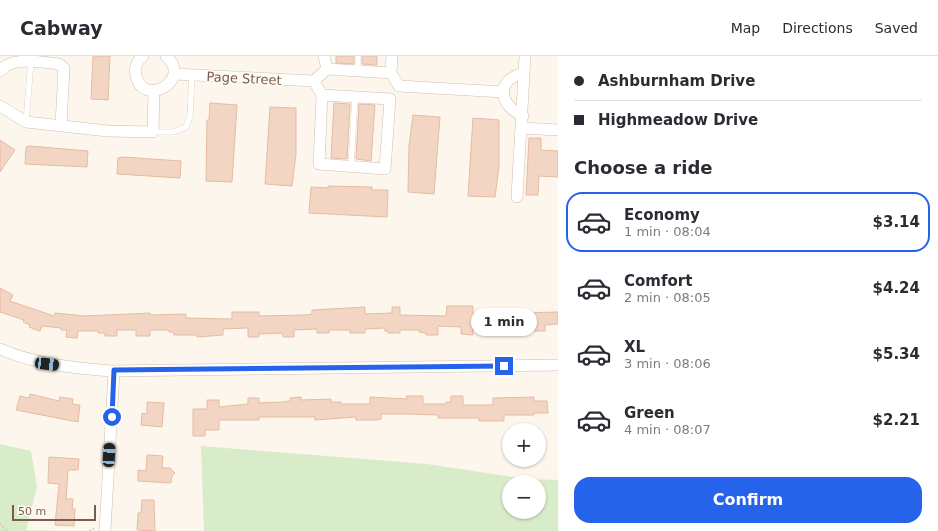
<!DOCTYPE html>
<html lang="en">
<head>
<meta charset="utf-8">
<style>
  body { margin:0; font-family:"DejaVu Sans",sans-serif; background:#f7f7f7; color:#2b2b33; height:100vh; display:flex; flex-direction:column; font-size:15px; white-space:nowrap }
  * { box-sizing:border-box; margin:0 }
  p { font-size:13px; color:#7c7c81 }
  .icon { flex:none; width:22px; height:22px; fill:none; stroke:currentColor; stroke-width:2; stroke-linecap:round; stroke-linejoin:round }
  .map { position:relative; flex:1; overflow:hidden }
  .drawer { display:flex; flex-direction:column; background:#fff; width:380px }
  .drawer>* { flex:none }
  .top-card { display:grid; align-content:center; height:88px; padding:0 16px; background:#fff }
  .controls { position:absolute; left:502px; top:367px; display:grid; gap:8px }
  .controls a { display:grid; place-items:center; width:44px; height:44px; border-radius:50%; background:#fff; box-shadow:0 1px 3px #0004; font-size:20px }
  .scale { position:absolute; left:12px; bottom:10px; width:84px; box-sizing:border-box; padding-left:4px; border:2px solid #7a5c4d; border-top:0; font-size:11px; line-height:14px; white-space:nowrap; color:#7a5c4d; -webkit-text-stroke:3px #fffaf3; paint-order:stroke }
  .end { position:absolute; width:18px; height:18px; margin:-9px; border:5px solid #2563eb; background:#fff; box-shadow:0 0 0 2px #fff }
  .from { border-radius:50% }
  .bubble { position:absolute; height:28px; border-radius:14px; background:#fff; box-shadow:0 1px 3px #0004; font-size:13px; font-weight:700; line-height:28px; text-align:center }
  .car { position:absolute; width:12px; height:24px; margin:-12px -6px; border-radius:5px; box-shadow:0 0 3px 1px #0007; background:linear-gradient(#222 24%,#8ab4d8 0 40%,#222 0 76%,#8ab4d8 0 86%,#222 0) }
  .top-card b { display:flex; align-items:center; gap:14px; height:38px; font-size:15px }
  .top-card b+b { border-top:1px solid #e1e1e2 }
  .top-card i { width:10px; height:10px; background:#2b2b33 }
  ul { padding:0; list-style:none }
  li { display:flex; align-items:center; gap:12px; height:60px; margin:0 8px 6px; padding:0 8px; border:2px solid transparent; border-radius:16px }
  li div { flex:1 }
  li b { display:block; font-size:15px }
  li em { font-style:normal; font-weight:700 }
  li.on { border-color:#2563eb }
  li>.icon { width:36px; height:36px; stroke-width:1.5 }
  h2 { padding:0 16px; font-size:18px; line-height:48px }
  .action { display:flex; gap:8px; margin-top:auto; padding:8px 16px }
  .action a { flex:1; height:46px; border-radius:16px; background:#2563eb; color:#fff; font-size:16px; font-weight:700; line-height:46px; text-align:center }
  header { display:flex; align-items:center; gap:24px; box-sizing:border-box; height:56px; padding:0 20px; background:#fff; border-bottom:1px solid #e1e1e2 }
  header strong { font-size:19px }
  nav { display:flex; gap:22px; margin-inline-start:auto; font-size:14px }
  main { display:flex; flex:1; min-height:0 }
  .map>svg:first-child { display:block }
  .green { fill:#d8ecc9; fill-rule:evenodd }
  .building { fill:#f3d5c3; stroke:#e6bba3 }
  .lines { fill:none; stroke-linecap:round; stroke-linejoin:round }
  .lane-casing { stroke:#d1beb0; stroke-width:6 }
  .street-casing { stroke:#d1beb0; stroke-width:12 }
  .path { stroke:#d9b8a5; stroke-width:2; stroke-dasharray:1 3; stroke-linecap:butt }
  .lane { stroke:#fff; stroke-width:5.5 }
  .street { stroke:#fff; stroke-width:11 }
  .route { stroke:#2563eb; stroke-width:5 }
  .labels { text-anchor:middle; stroke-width:3.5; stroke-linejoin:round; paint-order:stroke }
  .street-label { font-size:13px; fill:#7a5c4d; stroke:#fffaf3 }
</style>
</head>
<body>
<header>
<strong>Cabway</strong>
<nav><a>Map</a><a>Directions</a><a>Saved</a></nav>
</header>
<main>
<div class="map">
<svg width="558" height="475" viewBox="0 0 558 475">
  <rect width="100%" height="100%" fill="#fdf6ec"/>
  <path class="green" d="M0,388L31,395L37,431L26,474L62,475H0Z
    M201,390L427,408L526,423L558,424V475H204ZM509,426H539V456H509Z"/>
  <path class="building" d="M93,0H110L108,44L91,43Z
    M336,0H354V8L336,7Z
    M362,0H377V9L362,8Z
    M210,47L237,49L232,126L206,125L207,64H209Z
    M334,47L350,48L347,103L331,102Z
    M359,48L375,49L371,105L356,103Z
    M270,51L296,52V98L292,130L265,128Z
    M413,59L440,61L434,138L408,136L409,90Z
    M473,62L499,64V110L495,141L468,140Z
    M529,82H541V94L558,95V121L539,120L538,139H526Z
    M0,84L15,94L0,116Z
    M30,90L88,95L87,111L25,108L26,91Z
    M123,101L181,105L180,122L117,118L118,102Z
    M328,130L372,131V134H388L387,161L309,157L311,131L328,132Z
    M0,232L13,239L10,245L54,260L55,257L85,260L150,257V259L186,258V262L232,263V256H259V260L305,259L312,258V254L365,251V258L392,257V251H400V259L446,260L447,250H473V258L558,256V268L545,269V275H534V272H526V271H508V276H497V274H490V272H473V279L461,278V271L438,270V279H426V277L419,276V274H400V277H388V275H385V272L365,273V277H350V274H329V277H317V273L294,274V281H283L282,277L259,278V281H248V272L223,273V279L197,281V279H174L173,276H169V274H150V280H136V274H117V280H105V277H98V275H78L77,282L66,281L67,274H61V272L42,270L40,275L34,273L29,271L30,269L23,266L24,264L0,256Z
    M30,338L59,345L60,341L73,343L72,348L80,349L78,366L16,354L20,340L29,342Z
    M406,340H423V348H446V346H451V340H463V349H493V342L534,341V345H547L548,357H534V359H504V365H479V362H438V359L407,358H381V363L376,364H356V361L315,364V361H259V364H219V374H205V380H193V353H207V344H219V351L248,348V342H259V347L282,346L290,345V342L301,341V344L331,343V346H341V348H370V341L407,343Z
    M147,346L164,347L162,371L141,369L142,357L147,358Z
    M147,399L163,400L162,412H170L175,417L172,420L171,427L138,425V414L146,415Z
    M49,401L79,403L78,414H68L66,443H73L72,453H75L74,470L55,469L59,428L48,427Z
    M142,444H154L155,475L137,474L138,457H141Z"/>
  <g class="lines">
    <g class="lane-casing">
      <path id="lane" d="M358,15V0
        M26,66L31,5
        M153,76H173L186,71L190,60L192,19
        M351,111L355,41"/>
    </g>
    <g class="street-casing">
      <path id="street" d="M143,0C137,5 134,12 136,19C142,53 194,24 166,0
        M324,0L327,13
        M0,15C12,0 41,6 59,8L64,12L61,70
        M391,17L392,0
        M174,18L314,25L327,13L391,17L399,30L503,36
        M314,25L322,39L390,43
        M322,39L319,108L385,113L390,43
        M0,50L26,66L108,75L153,76L154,35
        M523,60C499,49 495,25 523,17
        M522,72L558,74
        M517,141L525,0
        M0,293C35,308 73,312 111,315L558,309
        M105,475L114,315"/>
    </g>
    <path class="path" d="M0,468L7,475
      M90,475L91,473H95"/>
    <use href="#lane" class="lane"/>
    <use href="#street" class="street"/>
  </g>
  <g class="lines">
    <path class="route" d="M112,361L114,314L504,310"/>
  </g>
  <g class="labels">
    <g class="street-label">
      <text transform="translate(244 22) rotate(3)" y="5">Page Street</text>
    </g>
  </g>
</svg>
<div class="controls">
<a>+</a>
<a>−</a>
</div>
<div class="scale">50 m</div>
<i class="end from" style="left:112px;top:361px"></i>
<i class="end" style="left:504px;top:310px"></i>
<div class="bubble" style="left:471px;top:252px;width:66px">1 min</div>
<i class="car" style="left:47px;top:308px;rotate:97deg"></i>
<i class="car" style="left:109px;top:399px;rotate:3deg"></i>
</div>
<section class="drawer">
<div class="top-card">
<b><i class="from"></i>Ashburnham Drive</b>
<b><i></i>Highmeadow Drive</b>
</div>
<h2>Choose a ride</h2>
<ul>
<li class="on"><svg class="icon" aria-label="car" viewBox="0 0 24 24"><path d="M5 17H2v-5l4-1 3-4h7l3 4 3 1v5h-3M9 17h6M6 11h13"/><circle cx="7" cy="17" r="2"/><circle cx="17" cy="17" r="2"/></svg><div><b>Economy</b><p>1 min · 08:04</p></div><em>$3.14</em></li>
<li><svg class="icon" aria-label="car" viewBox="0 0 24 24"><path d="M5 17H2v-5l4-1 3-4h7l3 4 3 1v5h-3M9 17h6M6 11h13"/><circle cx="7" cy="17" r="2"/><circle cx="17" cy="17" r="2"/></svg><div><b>Comfort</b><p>2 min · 08:05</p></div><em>$4.24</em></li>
<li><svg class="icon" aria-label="car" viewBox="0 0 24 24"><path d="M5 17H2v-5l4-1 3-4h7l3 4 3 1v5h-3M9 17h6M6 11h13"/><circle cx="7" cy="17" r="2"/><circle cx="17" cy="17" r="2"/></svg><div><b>XL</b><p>3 min · 08:06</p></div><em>$5.34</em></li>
<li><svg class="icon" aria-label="car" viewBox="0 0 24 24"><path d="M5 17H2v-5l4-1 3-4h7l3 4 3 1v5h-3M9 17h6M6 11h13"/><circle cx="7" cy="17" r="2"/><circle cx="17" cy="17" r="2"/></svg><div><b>Green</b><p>4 min · 08:07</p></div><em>$2.21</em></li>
</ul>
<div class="action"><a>Confirm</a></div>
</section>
</main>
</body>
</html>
